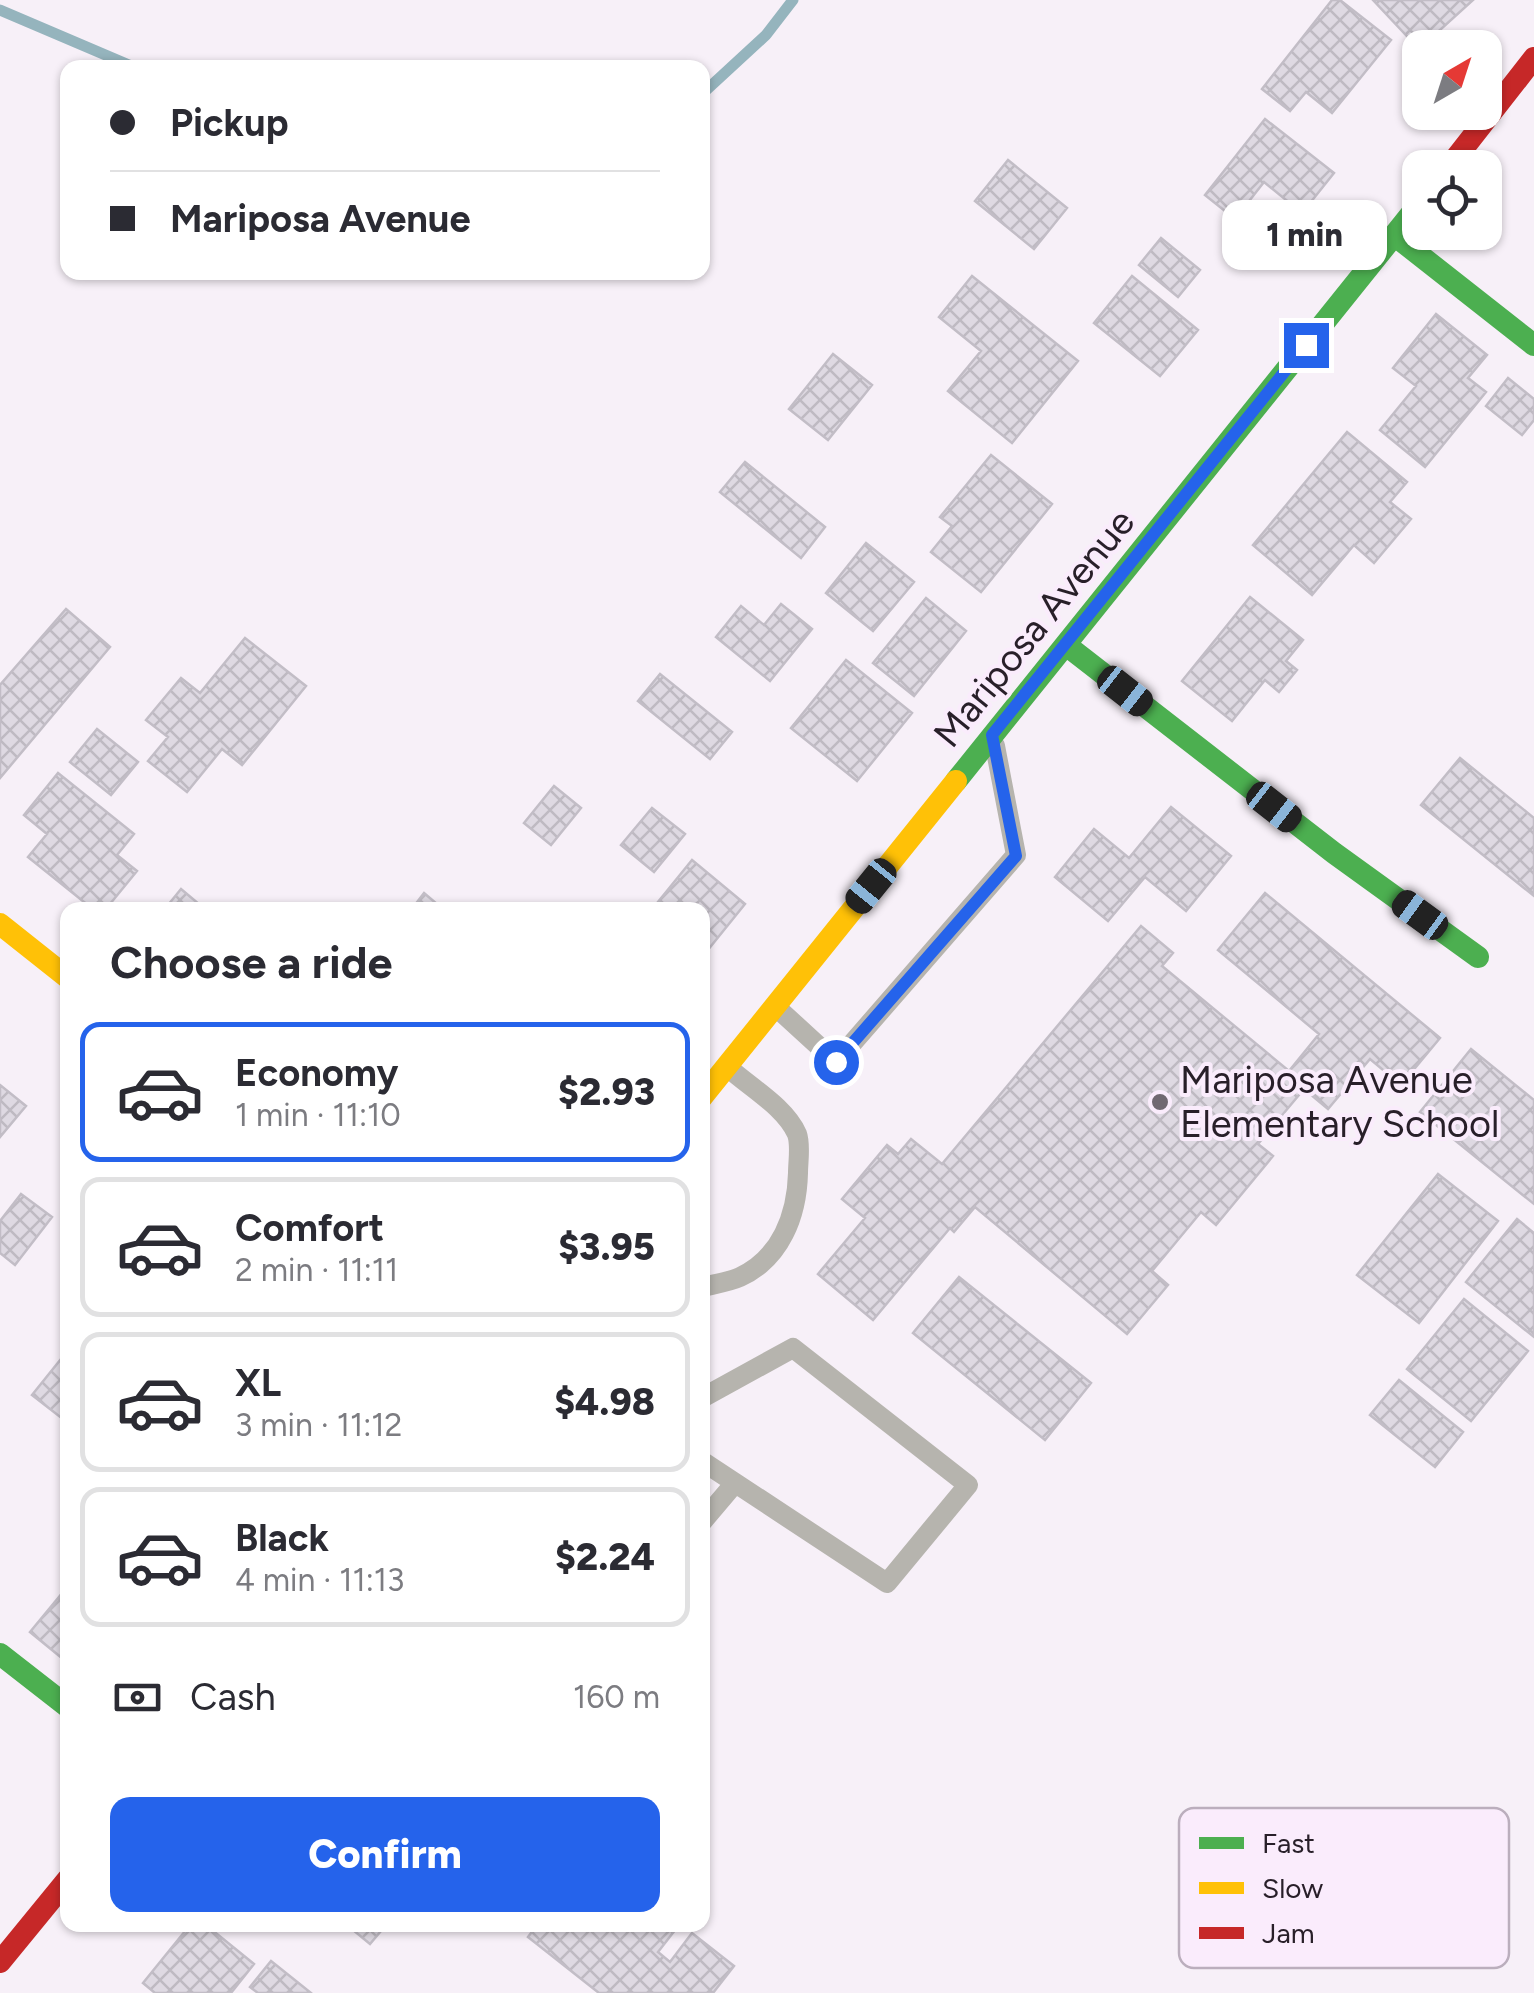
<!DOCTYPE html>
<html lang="en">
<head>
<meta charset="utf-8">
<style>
  body { margin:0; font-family:Figtree,sans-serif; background:#f7f7f7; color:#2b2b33; height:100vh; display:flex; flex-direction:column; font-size:38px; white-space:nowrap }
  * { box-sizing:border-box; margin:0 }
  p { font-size:32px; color:#7c7c81 }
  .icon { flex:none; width:55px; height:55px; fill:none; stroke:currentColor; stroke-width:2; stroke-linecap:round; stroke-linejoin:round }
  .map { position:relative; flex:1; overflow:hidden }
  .side { position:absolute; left:60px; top:902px; width:650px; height:1030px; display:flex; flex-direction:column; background:#fff; border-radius:20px; box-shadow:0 2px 8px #0004 }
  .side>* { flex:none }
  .hud { position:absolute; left:60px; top:60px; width:650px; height:220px; border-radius:20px; box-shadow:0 2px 8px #0004; display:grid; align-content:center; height:220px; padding:0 50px; background:#fff }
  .needle { width:65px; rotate:39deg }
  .fabs { position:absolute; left:1402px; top:30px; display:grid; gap:20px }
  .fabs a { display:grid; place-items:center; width:100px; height:100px; border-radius:20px; background:#fff; box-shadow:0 2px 8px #0004; font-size:50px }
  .end { position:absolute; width:45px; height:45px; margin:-22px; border:12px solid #2563eb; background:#fff; box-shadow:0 0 0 5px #fff }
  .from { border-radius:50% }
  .bubble { position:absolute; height:70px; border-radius:20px; background:#fff; box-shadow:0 2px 8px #0004; font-size:32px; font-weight:800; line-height:70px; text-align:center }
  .car { position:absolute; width:30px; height:60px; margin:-30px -15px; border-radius:12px; box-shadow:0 0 8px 2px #0007; background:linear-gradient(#222 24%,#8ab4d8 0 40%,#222 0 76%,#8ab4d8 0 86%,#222 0) }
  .hud b { display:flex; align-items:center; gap:35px; height:95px; font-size:38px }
  .hud b+b { border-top:2px solid #e1e1e2 }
  .hud i { width:25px; height:25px; background:#2b2b33 }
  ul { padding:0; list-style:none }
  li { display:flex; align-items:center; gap:30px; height:140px; margin:0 20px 15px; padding:0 30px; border:5px solid #e1e1e2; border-radius:20px }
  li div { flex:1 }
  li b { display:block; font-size:38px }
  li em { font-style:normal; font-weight:800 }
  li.current { border-color:#2563eb }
  li>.icon { width:90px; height:90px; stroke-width:1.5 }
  h2 { padding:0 50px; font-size:45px; line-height:120px }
  .pay { display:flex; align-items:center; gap:25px; height:110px; padding:0 50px; font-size:38px }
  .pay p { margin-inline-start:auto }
  .primary-button { display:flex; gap:20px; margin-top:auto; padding:20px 50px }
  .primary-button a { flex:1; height:115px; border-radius:20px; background:#2563eb; color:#fff; font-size:40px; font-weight:800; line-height:115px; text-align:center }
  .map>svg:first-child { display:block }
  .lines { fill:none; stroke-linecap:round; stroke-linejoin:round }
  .stream { stroke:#95b4bd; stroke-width:11 }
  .building { fill:url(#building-cross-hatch); stroke:#c2bdc6; stroke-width:2.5 }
  .lane { stroke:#b6b4ae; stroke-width:20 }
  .fast { stroke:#4caf50; stroke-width:22 }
  .slow { stroke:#ffc107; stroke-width:22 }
  .jam { stroke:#c62828; stroke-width:22 }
  .route { stroke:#2563eb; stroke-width:12 }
  .poi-dot { fill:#706871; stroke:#faecfc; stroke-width:4 }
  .labels { text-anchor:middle; stroke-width:8; stroke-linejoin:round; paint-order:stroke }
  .street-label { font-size:38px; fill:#281f29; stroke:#faecfc }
  .poi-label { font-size:38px; fill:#281f29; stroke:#faecfc; text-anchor:start }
  .key { fill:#faecfc; stroke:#bbaebd; stroke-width:2.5 }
  .key-label { font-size:28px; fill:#281f29 }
</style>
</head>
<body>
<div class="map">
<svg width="1534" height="1993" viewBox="0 0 1534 1993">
  <defs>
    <pattern id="building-cross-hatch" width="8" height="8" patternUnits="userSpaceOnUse" patternTransform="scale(2.5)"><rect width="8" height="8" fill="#ded9e2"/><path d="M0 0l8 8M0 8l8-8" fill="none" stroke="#bebac2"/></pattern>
  </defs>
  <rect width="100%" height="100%" fill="#f7f0f8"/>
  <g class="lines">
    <path class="stream" d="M0,10L136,68
      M702,94L766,35L793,0"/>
  </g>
  <path class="building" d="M1332,0H1340L1391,40L1332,113L1306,92L1290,111L1262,89Z
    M1373,0H1473L1419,49Z
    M1265,119L1334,173L1302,213L1264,182L1235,219L1205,195Z
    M1008,160L1067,208L1034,249L975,201Z
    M1161,238L1200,270L1178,297L1139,265Z
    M972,276L1078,361L1012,443L948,391L981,351L939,317Z
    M1132,276L1198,330L1160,376L1094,323Z
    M1436,314L1487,355L1468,378L1486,392L1425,467L1380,430L1416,386L1393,368Z
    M833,354L872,385L828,440L789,409Z
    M1508,378L1534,399V420L1522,435L1486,406Z
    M1347,432L1407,482L1390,502L1411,519L1374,563L1354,545L1312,595L1253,545Z
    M991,455L1052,504L981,592L931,552L952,526L940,517Z
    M745,462L825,527L801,558L720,492Z
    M866,543L914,582L873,631L826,593Z
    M1250,597L1303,640L1286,661L1297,670L1279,692L1265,680L1232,721L1182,681Z
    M926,598L966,631L914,696L873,663Z
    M781,604L812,629L770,681L716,637L741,606L764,625Z
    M66,609L110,647L0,778V685Z
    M245,638L306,686L242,765L222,749L187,792L148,761L168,737L146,720L181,678L200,693Z
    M846,660L912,713L857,781L791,728Z
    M660,674L732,732L710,759L638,701Z
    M97,729L138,762L111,795L70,762Z
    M1460,758L1534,818V896L1421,805Z
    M58,773L134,834L117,855L137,871L105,910H94L28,857L47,834L24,815Z
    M554,786L581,808L551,845L524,823Z
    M1171,807L1231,856L1186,911L1145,877L1108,921L1055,877L1094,829L1129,858Z
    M652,808L685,834L654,872L621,845Z
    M692,860L745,904L707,951L702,947V910L653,908Z
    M181,889L206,910H164Z
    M424,893L444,910H411Z
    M1265,893L1440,1038L1401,1085L1370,1059L1328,1109L1304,1089L1258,1144L1273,1156L1216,1225L1201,1212L1152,1271L1168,1285L1127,1334L975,1207L954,1232L950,1228L873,1320L818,1274L865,1218L842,1199L887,1145L898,1154L911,1139L942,1164L1141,926L1173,953L1162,966L1289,1071L1319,1034L1218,950Z
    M1471,1049L1534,1100V1204L1420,1112Z
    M0,1085L26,1106L0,1137Z
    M1438,1174L1498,1221L1419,1323L1357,1275Z
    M21,1194L52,1217L15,1265L0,1253V1221Z
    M1517,1219L1534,1233V1337L1466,1282Z
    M959,1277L1091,1383L1045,1440L913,1333Z
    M1464,1299L1528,1351L1471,1421L1407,1369Z
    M61,1359L68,1364V1423L32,1395Z
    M1399,1380L1463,1432L1435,1467L1370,1415Z
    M68,1586V1663L30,1632Z
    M190,1925H206L254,1964L231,1993H155L143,1983Z
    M347,1925H386L370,1944Z
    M537,1925H679L658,1952L670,1962L692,1933L734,1966L713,1993H599L528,1937Z
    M271,1961L311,1993H258L250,1987Z"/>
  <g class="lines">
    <path class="lane" d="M776,1007L836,1062L1016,855L995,746
      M702,1287C715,1284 729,1282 740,1277C781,1258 797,1215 798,1173C798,1161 801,1145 797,1134C785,1107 751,1088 730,1069
      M702,1398L793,1348L968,1485L887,1583L702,1461
      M702,1522L735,1483"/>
    <path class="fast" d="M1394,235L1534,345
      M1066,645L1334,853L1478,957
      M956,781L1420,203
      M0,1654L68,1707"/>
    <path class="slow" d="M0,924L68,978
      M702,1097L956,781"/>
    <path class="jam" d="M1448,168L1534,58
      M0,1962L68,1879"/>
  </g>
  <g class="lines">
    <path class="route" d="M836,1062L1016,856L992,735L1306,345"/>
  </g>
  <circle class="poi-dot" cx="1160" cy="1102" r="10"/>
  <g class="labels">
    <g class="street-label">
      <text transform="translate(1034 628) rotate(-51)" y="13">Mariposa Avenue</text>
    </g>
    <g class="poi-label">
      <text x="1180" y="1093">Mariposa Avenue<tspan x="1180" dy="44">Elementary School</tspan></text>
    </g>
  </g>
  <rect x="1179" y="1808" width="330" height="160" rx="15" class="key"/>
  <rect x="1199" y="1837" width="45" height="12" fill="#4caf50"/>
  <rect x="1199" y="1882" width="45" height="12" fill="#ffc107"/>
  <rect x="1199" y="1927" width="45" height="12" fill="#c62828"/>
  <g class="key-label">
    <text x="1262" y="1853">Fast</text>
    <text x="1262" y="1898">Slow</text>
    <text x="1262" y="1943">Jam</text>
  </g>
</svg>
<div class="fabs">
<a><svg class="needle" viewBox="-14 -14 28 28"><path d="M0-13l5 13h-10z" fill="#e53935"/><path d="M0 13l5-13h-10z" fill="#7c7c81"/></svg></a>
<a><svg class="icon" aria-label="locate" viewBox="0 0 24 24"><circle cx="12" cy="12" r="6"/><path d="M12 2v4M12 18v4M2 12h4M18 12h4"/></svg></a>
</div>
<i class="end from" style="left:836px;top:1062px"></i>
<i class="end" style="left:1306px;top:345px"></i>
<div class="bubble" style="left:1222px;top:200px;width:165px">1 min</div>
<i class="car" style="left:1125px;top:691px;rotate:128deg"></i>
<i class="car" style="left:1274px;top:807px;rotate:128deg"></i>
<i class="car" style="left:871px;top:886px;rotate:219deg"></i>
<i class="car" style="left:1420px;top:915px;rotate:306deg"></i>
<div class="hud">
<b><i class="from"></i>Pickup</b>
<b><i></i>Mariposa Avenue</b>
</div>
<section class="side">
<h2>Choose a ride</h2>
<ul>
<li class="current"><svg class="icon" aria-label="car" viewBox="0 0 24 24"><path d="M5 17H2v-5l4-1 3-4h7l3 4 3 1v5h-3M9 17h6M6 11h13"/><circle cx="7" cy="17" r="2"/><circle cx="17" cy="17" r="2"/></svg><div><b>Economy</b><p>1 min · 11:10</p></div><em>$2.93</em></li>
<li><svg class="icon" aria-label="car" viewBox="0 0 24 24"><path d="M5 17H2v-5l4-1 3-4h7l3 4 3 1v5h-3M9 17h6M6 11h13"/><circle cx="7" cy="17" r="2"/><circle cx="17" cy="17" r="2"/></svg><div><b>Comfort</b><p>2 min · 11:11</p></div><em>$3.95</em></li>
<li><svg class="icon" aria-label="car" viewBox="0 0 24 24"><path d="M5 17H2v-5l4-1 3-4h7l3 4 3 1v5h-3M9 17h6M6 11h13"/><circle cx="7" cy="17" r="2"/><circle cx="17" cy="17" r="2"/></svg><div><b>XL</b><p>3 min · 11:12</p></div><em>$4.98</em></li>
<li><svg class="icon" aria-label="car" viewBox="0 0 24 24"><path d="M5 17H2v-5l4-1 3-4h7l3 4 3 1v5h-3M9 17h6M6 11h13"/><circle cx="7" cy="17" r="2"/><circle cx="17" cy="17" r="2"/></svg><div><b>Black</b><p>4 min · 11:13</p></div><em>$2.24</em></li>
</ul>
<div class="pay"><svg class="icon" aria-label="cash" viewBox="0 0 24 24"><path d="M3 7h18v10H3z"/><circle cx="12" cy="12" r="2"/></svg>Cash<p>160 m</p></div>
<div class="primary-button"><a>Confirm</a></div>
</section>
</div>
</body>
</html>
